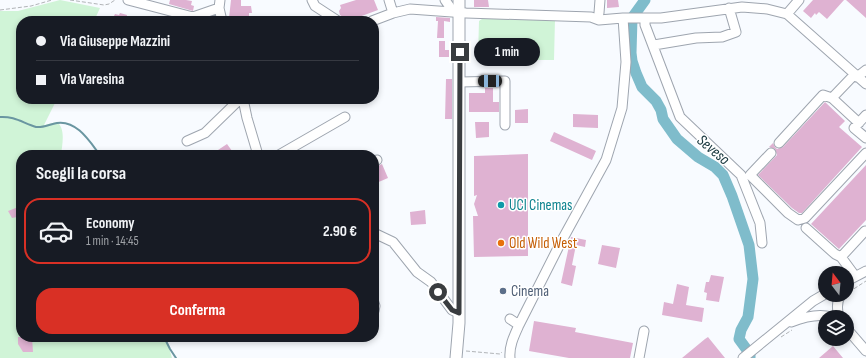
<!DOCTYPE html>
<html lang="it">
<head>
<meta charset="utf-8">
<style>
  body { margin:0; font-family:"Sofia Sans Condensed",sans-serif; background:#20242c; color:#f1f3f6; height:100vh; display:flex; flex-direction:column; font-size:15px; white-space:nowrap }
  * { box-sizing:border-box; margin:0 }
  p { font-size:13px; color:#9ea1a6 }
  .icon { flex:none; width:22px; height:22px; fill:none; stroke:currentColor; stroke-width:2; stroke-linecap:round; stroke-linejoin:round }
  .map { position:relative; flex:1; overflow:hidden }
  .sheet { position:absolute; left:16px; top:150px; width:363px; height:192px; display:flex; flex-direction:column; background:#171b24; border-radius:16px; box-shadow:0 2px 6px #0003 }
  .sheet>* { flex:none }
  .top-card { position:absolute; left:16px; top:16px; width:363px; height:88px; border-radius:16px; box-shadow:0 2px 6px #0003; display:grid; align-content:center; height:88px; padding:0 20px; background:#171b24 }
  .needle { width:26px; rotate:344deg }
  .buttons { position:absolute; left:818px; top:266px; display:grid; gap:8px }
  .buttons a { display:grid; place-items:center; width:36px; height:36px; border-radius:50%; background:#171b24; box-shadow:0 2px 6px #0003; font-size:20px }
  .end { position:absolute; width:18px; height:18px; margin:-9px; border:5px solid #393c3f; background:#fff; box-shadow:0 0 0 2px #fff }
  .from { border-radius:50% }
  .bubble { position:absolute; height:28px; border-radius:14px; background:#171b24; box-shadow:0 2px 6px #0003; font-size:13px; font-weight:700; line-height:28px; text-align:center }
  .car { position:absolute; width:12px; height:24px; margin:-12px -6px; border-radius:5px; box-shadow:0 0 3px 1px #0007; background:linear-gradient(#222 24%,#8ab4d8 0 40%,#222 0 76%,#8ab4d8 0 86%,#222 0) }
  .top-card b { display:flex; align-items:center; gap:14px; height:38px; font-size:15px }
  .top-card b+b { border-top:1px solid #363941 }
  .top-card i { width:10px; height:10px; background:#f1f3f6 }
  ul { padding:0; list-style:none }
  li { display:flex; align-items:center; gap:12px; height:66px; margin:0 8px 6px; padding:0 12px; border:2px solid #363941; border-radius:16px }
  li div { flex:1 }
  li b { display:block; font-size:15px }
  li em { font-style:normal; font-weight:700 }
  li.on { border-color:#d93025 }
  li>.icon { width:36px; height:36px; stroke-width:1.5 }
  h2 { padding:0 20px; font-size:18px; line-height:48px }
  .cta { display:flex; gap:8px; margin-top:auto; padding:8px 20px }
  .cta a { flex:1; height:46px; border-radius:16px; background:#d93025; color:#fff; font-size:16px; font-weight:700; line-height:46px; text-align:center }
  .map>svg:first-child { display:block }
  .green { fill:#d0f4d7 }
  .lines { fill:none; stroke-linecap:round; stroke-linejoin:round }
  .stream { stroke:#6a96a1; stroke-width:2 }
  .river { stroke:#7fbccb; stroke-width:11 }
  .building { fill:#dfb2d2 }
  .minor-casing { stroke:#9ea5af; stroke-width:11 }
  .major-casing { stroke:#9ea5af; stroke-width:13 }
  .path { stroke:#b1b4b7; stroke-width:1; stroke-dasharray:4 2; stroke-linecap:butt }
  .minor { stroke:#fff; stroke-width:9 }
  .major { stroke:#fff; stroke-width:11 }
  .route { stroke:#393c3f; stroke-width:5 }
  .culture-dot { fill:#0f9aa8; stroke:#fff; stroke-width:1.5 }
  .food-dot { fill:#e8710a; stroke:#fff; stroke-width:1.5 }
  .service-dot { fill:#5c6f8a; stroke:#fff; stroke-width:1.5 }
  .labels { text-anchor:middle; stroke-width:3; stroke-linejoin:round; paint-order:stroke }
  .culture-label { font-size:15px; fill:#0d838f; stroke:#fff; text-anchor:start }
  .food-label { font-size:15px; fill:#c56008; stroke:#fff; text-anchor:start }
  .service-label { font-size:15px; fill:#4e5e75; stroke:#fff; text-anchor:start }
  .water-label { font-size:16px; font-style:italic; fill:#18373e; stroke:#fff }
</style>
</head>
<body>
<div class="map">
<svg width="866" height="358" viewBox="0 0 866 358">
  <rect width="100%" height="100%" fill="#f8fbff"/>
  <path class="green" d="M60,0L100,8L94,21H21V99H57L44,125L57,122C66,129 62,145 61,155H21V337H166L172,358H0V11H18Z
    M485,17L555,19L554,60H521V57L478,56L479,21Z"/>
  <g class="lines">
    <path class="stream" d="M0,117C14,116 23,123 36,127C43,128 50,124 57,123C77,120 90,142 100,155
      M164,337L170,349L176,358"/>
    <path class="river" d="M645,0L632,18L631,53L632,61L636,73L642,87L656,101L661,110L663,119L677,139L698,157L715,167L723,175L732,196L749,245L753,279L748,317L741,330L739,339L750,354V358"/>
  </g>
  <path class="building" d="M170,0H186L192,1L191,5L194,6L193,11L169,4Z
    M231,0H241V6H251L252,13H249V21L229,18Z
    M356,0H374L378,10L348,21L346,17H343L340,15L339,11L341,8L340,5Z
    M474,0H488L489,7H474Z
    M607,0H618L619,7L607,8Z
    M813,0H844L827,19L819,12L816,15L815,13L811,18L803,11Z
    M846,0H866V18Z
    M120,13L127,15L126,21H110L111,16H114L115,14L119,15Z
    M436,17L450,18V22L444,21V38H437L438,21H436Z
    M439,41H445V50H451V57H439Z
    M446,79H452V119H445Z
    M485,88H493V102H499V112H469V93H485Z
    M825,102L845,121L839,127L862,147L802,213H799L792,208L758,175L777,155L775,149L769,147L773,143L775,147L777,149L783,147Z
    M528,109V123H515V110Z
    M573,114L598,115V128L573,127Z
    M475,122H489V137L476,138Z
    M554,132L596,151L592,160L550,141Z
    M227,144L235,155H221L218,150Z
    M528,154V256L474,257L473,216H478L474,204L477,195L474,196V156Z
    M382,164L388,178L374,184V168Z
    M866,165V220L839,249L811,224Z
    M21,206V226L17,217L12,218L8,211Z
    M425,210L426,224L411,225L410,212Z
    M571,237L586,240L585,247L576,245L572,265L576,266L572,286L561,283Z
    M602,245L620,248L616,268L598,264Z
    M711,275L724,277L719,302L706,300L707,293L704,292L706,282H709Z
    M677,284L689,287L686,305L704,308L702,322L662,315L664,302L673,304Z
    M534,321L576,328L575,332L633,343L630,358H569L529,351Z
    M18,337H32L33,352H23L18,344Z
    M708,337L725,358H682L705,339Z
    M833,346L843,358H819Z"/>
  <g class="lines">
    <g class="minor-casing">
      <path id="minor" d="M128,0L193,17L219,8
        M220,0L219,8L222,21
        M312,0L315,6L338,21
        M389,0L393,13
        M445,0L450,7
        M599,13L600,0
        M787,14L799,0
        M645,18V25L680,117L741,175L760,223L762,243
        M372,21L393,13L410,9L466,13L591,17L599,20L623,18H661L742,7L767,9L787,14L866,84
        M654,45L696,38L722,37L736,32L729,8
        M857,77L866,70
        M460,82L505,81V125
        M832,98L859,123
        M243,99L247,118L258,155
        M866,115L854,128L866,138
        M187,141L205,133L240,99
        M779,143L823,95L832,98L855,74
        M771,153L750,175L788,213L798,220L805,218L866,153
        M279,155L345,117
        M374,162L377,160
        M806,228L835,254L841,257
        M374,233L393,242L417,272L431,282L452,310L459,313
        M855,276L841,257L865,231
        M847,281L866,271
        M374,303L375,306L374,311
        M839,317C837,310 836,302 841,295
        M510,319L519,325
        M791,322C804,317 818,313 831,317
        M847,329L866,351
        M510,358C509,346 514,336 519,325L561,242L606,160L622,108L626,62L623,18
        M639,358L644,331
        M743,358L813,301L825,294"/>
    </g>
    <g class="major-casing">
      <path id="major" d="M456,358L459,323V0"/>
    </g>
    <path class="path" d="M70,0L104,5L109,4L115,0
      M0,10L31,6L52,0
      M849,292L866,281
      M781,337L792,330
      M466,351L500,354L502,352"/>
    <use href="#minor" class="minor"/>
    <use href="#major" class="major"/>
  </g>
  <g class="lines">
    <path class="route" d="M438,292L452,310L459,313L460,52"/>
  </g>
  <circle class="culture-dot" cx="501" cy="205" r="4"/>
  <circle class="food-dot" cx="501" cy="243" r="4"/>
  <circle class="service-dot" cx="503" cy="291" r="4"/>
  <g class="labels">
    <g class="culture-label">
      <text x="509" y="210">UCI Cinemas</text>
    </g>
    <g class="food-label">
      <text x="509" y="248">Old Wild West</text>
    </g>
    <g class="service-label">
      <text x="511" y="296">Cinema</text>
    </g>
    <g class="water-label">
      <text transform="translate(714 149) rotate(40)" y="6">Seveso</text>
    </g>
  </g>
</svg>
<div class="buttons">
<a><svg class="needle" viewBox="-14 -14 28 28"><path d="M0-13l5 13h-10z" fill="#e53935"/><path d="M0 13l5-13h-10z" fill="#9ea1a6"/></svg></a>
<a><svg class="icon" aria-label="layers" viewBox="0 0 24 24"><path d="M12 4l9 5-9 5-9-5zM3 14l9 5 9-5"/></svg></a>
</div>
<i class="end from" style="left:438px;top:292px"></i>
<i class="end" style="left:460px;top:52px"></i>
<div class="bubble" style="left:474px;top:38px;width:66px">1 min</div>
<i class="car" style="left:490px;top:81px;rotate:270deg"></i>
<div class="top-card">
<b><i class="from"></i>Via Giuseppe Mazzini</b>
<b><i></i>Via Varesina</b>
</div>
<section class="sheet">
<h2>Scegli la corsa</h2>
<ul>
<li class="on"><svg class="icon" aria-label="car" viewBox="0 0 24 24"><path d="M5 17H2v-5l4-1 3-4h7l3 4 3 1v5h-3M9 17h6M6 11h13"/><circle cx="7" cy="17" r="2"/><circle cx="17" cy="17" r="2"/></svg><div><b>Economy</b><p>1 min · 14:45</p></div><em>2.90 €</em></li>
</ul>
<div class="cta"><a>Conferma</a></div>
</section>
</div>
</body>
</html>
